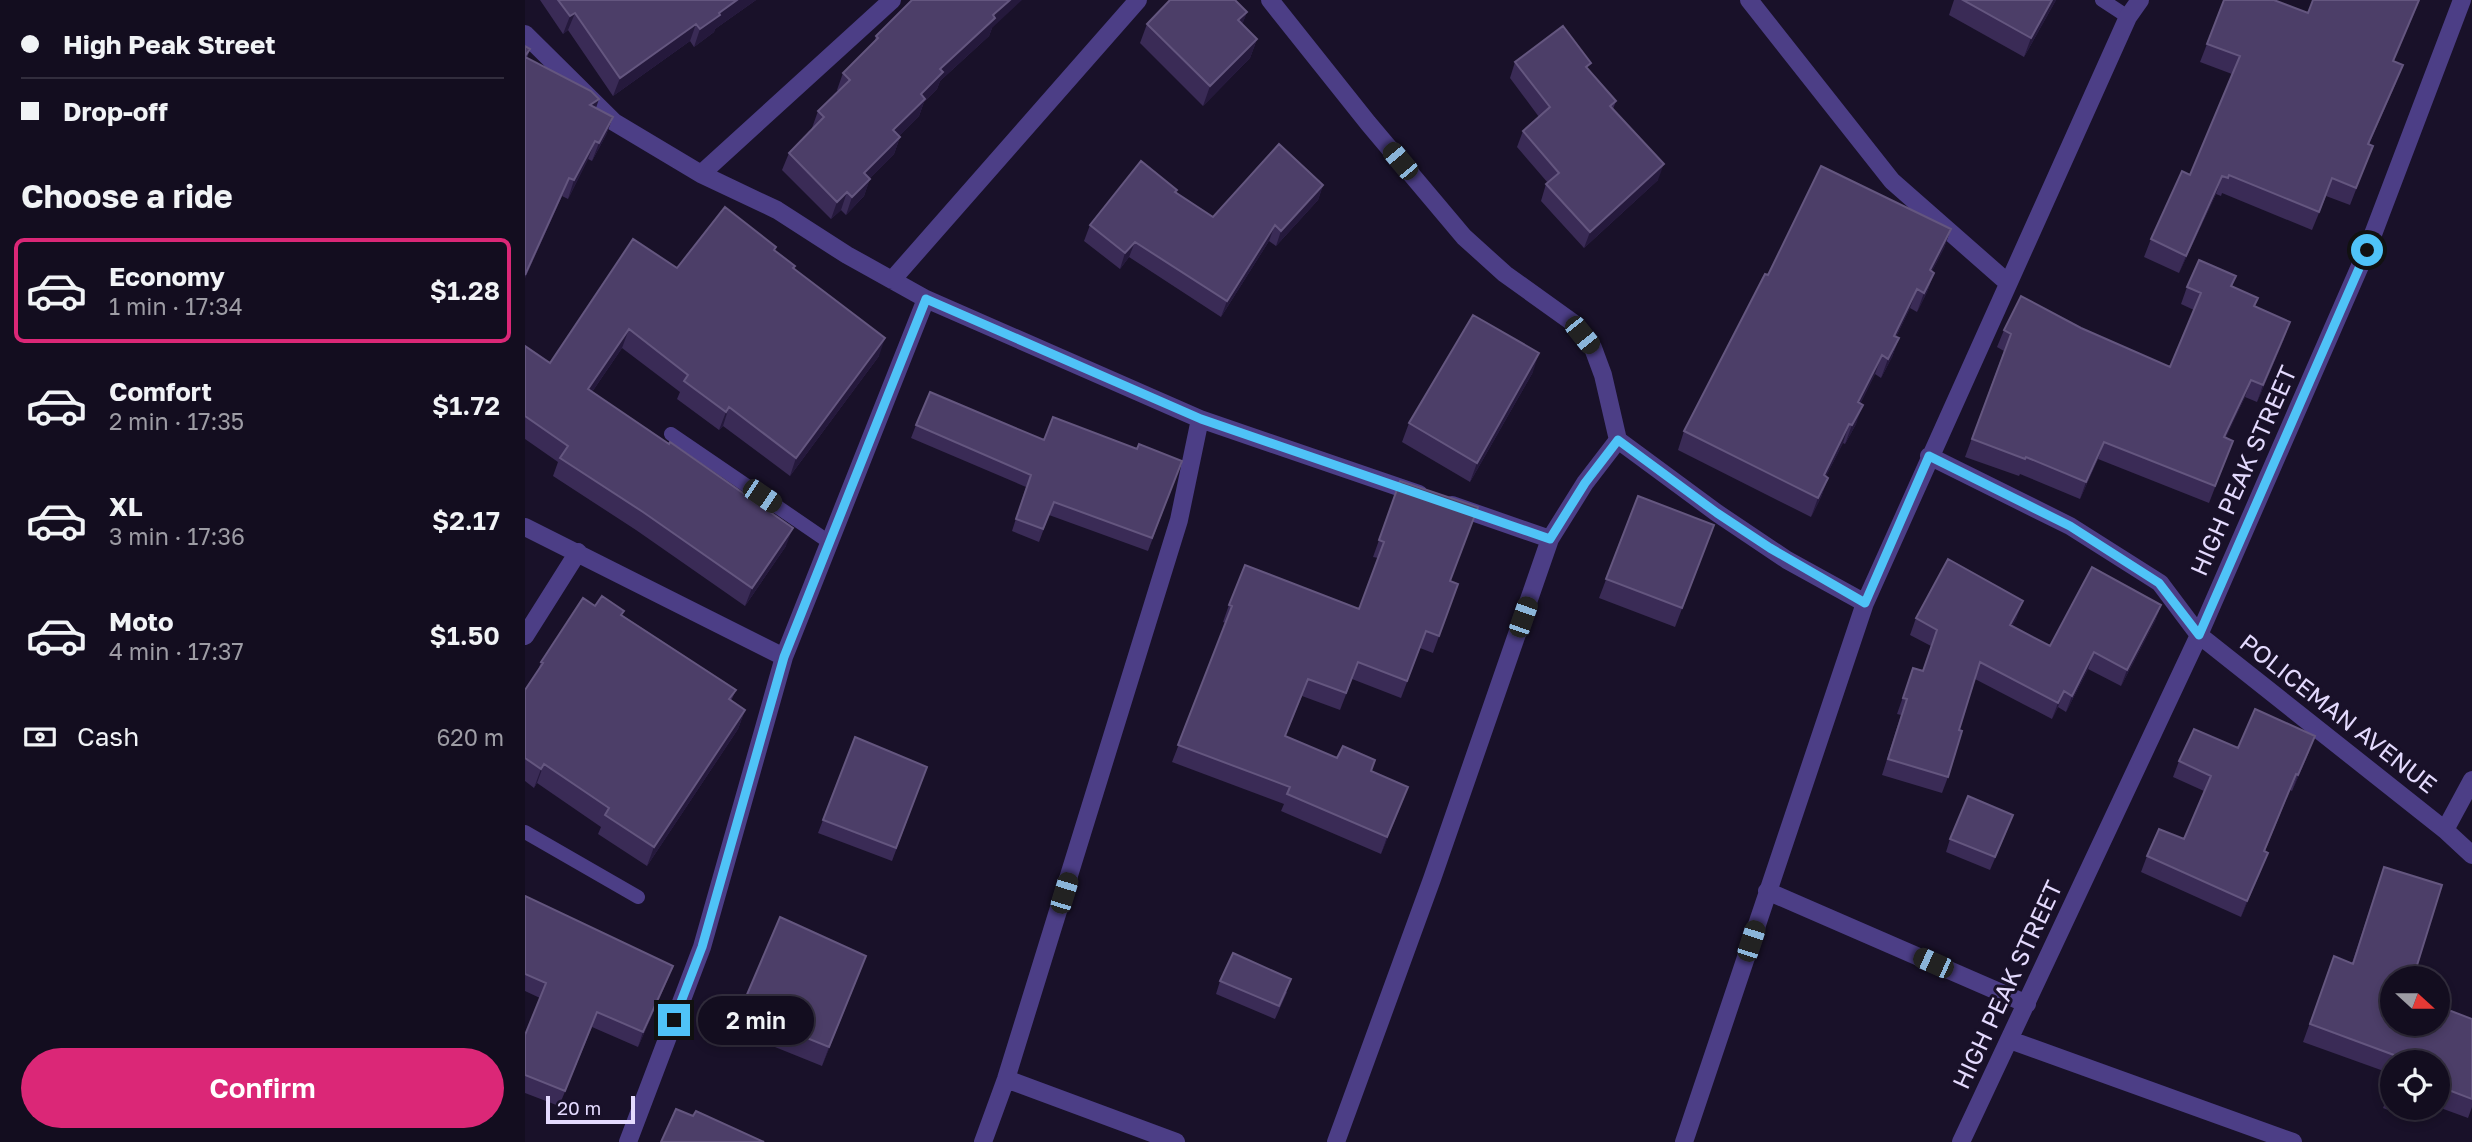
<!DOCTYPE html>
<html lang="en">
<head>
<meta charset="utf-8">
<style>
  body { margin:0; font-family:"Golos Text",sans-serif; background:#1c1628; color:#f1f3f6; height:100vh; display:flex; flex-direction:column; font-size:26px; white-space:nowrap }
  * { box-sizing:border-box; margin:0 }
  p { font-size:23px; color:#9d9ca4 }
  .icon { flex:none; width:38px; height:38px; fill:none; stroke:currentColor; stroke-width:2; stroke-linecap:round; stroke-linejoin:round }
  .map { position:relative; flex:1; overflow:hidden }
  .sheet { display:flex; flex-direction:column; background:#130d1f; width:525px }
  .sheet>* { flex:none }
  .top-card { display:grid; align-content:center; height:154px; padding:0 21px; background:#130d1f }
  .needle { width:46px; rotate:111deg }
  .controls { position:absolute; left:1855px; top:966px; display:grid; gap:14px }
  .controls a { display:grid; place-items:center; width:70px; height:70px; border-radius:50%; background:#130d1f; box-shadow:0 4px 10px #0003,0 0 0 2px #322d3d; font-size:35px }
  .scale { position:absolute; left:21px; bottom:18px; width:89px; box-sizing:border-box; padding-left:7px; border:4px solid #e4dafe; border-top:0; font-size:19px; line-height:24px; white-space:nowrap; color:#e4dafe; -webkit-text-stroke:5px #191129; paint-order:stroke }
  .end { position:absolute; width:32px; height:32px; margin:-16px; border:9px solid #4fc3f7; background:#111; box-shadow:0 0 0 4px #111 }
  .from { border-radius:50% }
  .bubble { position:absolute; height:49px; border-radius:24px; background:#130d1f; box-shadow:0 4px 10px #0003,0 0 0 2px #322d3d; font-size:23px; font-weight:600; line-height:49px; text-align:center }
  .car { position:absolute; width:21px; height:42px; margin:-21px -10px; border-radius:9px; box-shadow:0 0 5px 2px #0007; background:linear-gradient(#222 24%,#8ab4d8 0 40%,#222 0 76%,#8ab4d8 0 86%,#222 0) }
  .top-card b { display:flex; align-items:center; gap:24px; height:66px; font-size:26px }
  .top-card b+b { border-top:2px solid #322d3d }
  .top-card i { width:18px; height:18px; background:#f1f3f6 }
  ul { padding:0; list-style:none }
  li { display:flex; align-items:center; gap:21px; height:105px; margin:0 14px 10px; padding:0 7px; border:4px solid transparent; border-radius:10px }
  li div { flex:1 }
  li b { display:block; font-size:26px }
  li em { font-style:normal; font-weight:600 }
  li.on { border-color:#db2777 }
  li>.icon { width:63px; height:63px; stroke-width:1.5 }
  h2 { padding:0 21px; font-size:32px; line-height:84px }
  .pay { display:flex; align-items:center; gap:18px; height:77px; padding:0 21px; font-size:26px }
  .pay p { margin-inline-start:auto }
  .button { display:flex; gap:14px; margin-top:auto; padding:14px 21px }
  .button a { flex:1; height:80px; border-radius:42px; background:#db2777; color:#fff; font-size:28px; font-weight:600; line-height:80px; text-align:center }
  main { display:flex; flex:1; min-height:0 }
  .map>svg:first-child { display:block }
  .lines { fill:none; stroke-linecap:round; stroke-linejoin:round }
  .service { stroke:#4c3e86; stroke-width:14 }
  .minor { stroke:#4c3e86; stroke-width:18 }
  .wall { fill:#3a2b56 }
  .shaded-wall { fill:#25193c }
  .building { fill:#4c3e68; stroke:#64567f; stroke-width:2 }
  .route { stroke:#4fc3f7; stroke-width:9 }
  .labels { text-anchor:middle; stroke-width:6; stroke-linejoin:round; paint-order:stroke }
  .street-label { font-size:24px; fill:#e4dafe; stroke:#191129 }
</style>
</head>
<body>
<main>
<section class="sheet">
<div class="top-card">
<b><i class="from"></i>High Peak Street</b>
<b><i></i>Drop-off</b>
</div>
<h2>Choose a ride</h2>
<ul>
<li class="on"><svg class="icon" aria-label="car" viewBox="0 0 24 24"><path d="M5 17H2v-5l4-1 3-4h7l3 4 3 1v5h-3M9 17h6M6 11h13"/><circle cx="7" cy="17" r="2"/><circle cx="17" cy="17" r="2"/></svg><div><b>Economy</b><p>1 min · 17:34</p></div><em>$1.28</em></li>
<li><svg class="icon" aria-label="car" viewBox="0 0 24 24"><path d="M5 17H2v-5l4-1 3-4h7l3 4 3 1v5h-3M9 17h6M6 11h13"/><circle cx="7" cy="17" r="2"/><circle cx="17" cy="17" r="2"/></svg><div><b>Comfort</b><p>2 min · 17:35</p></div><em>$1.72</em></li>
<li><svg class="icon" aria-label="car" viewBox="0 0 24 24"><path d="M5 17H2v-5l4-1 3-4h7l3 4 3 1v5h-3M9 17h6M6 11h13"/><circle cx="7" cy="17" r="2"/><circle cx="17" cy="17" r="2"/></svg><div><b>XL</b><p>3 min · 17:36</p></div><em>$2.17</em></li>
<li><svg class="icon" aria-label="car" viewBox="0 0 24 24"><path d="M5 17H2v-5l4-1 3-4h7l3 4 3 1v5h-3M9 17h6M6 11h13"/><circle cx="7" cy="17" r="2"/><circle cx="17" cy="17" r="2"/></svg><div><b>Moto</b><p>4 min · 17:37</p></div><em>$1.50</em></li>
</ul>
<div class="pay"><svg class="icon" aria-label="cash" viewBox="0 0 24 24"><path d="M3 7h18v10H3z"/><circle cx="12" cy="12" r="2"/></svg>Cash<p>620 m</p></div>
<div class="button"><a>Confirm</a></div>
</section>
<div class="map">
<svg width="1947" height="1142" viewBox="0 0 1947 1142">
  <rect width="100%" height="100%" fill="#191129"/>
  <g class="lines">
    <path class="service" d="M1577,0L1603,17
      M146,434L304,542
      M0,832L113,897"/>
    <path class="minor" d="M745,0L843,123L939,237L980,274L1047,322L1068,348L1078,375L1093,440L1192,513L1262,560L1340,603
      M1224,0L1367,181L1483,283
      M0,34L89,122L176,174L252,210L322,255L401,299L675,419
      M176,174L367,0
      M367,280L613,0
      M1404,456L1545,526L1635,583L1674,635L1920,830L1947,855
      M927,505L1025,539
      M0,527L259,657
      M0,636L53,552
      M1920,830L1947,780
      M1242,891L1502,1004
      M1485,1040L1768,1142
      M481,1079L651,1142
      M103,1142L177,947L259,657L401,299
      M458,1142L481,1079L654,520L675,419L894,494
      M811,1142L907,879L1025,539L1060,483L1093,440
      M1159,1142L1340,603L1603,17L1615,0
      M1436,1142L1674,635L1842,250L1937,0"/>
  </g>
  <path class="wall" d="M15,0H231L190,29L189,32L169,47L165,41L88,96L43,30L38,34Z
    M1429,0H1531L1499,57L1424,15Z
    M1699,0L1869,61L1871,83L1844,144L1848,146L1825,205L1801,196L1787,230L1697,193L1696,196L1691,194L1654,273L1619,257L1626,239L1665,175L1707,74L1675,62Z
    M722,12L717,24L732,39L725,58L678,106L615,43L622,24Z
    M467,28L464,36L415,81L412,89L399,102L394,116L374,136L375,137L369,154L345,178L339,196L321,215L316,210L306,219L257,170L264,153L288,129L287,128L293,111L313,91L312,90L318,73L349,43L351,36Z
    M0,46L5,49L2,58L71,108L88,117L81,135L67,161L63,159L43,199L37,196L0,278Z
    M990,62L1064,70L1091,101L1088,109L1133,180L1059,248L1016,201L1021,184L1023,183L992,147L998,131L1014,117L985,78Z
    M798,185L793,200L751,246L744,241L696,317L604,257L595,269L559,241L565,225L652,190L650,193L688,217Z
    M1426,229L1419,248L1407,271L1409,273L1402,292L1392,312L1385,308L1371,337L1374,338L1367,357L1356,378L1350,374L1335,404L1331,424L1320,444L1318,443L1301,476L1303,478L1296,497L1286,517L1153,450L1159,431L1243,275Z
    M250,250L354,356L265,476L198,426L194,430L152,399L155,392L97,348L67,392L261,546L220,606L111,530L28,476L33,462L0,439V346L25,363L152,268Z
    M1711,276L1707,286L1730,307L1759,339L1732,402L1720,397L1700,438L1708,441L1684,503L1573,459L1555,499L1495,474L1494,476L1440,457L1479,351L1472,347L1479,330L1556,328L1645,367L1669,310L1656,304L1662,287Z
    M1008,372L945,482L877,442L884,423Z
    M391,425L519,440L612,449L657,461L623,551L524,515L514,542L487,531L501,487L386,438Z
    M875,481L925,581L933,584L908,653L895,648L876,698L827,679L815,710L777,696L760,736L812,758L850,760L846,771L883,787L856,854L756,811L759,804L647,762L701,623L698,622L704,605L834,609L853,558L848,557Z
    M1113,496L1189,525L1150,627L1074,598Z
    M1636,605L1630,621L1596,686L1563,669L1541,712L1533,707L1527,719L1450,679L1434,730L1423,777L1417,793L1357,775L1376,715L1372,714L1388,668L1398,670L1406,646L1385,635L1391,618L1492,617L1487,626L1525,646Z
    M70,606L97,615L211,690L206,701L220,710L213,729L122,866L73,834L76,827L12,783L9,788L0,781V690L13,670L16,662Z
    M330,737L402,767L367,861L293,833Z
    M1713,748L1784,752L1767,791L1765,790L1740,851L1743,853L1716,917L1616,872L1622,856L1659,839L1679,791L1648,777L1654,761Z
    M1483,828L1465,870L1421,852L1425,839Z
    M1859,867L1867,1024L1947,1019V1107L1943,1118L1913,1107V1062H1867V1074L1778,1042L1809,956L1827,963Z
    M0,896L148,966L142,981L113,1047L67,1027L34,1106L0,1093V1035L15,998L0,991Z
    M341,956L297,1066L208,1030L215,1011Z
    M695,981L762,992L750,1019L691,994Z
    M1867,1084V1108H1885L1881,1117L1858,1108Z"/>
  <path class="shaded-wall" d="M212,0H231L190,29L189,32L169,47L175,29L194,13Z
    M485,0H497L467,28L464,36L415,81L412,89L399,102L394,116L362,148L368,130L415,69Z
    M1527,0H1531L1499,57L1506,38Z
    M1894,0H1895L1861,79L1868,61Z
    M722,12L715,31L713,20Z
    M50,13L43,30L38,34L45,16Z
    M171,24L165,41L88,96L95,78Z
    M732,39L725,58L678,106L685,86Z
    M1878,65L1871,83L1836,161L1843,144Z
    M74,99L68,117L65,105Z
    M88,117L81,135L67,161L74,143Z
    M375,137L369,154L333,190L339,173Z
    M70,141L63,159L43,199L49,180Z
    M1139,164L1133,180L1059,248L1065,232Z
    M1697,176L1691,194L1654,273L1661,256Z
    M44,178L37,196L0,278V275Z
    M345,179L339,196L321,215L327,197Z
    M798,185L793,200L751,246L756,231Z
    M322,192L316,210L306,219L312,202Z
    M750,225L744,241L696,317L702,301Z
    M1426,229L1419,248L1398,289L1405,270Z
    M610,242L604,257L595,269L600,253Z
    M1409,273L1402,292L1392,312L1399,293Z
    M1392,289L1385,308L1362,355L1369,336Z
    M1765,322L1759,339L1732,402L1738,385Z
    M104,329L97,348L56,408L63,389Z
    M360,338L354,356L265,476L271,458Z
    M1374,338L1367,357L1356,378L1363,359Z
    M1014,353L1008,372L945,482L952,463Z
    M1357,355L1350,374L1326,422L1333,402Z
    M1726,380L1720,397L1693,455L1699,437Z
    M1338,405L1331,424L1320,444L1327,425Z
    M204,407L198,426L194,430L201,412Z
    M1324,424L1318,443L1292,494L1299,475Z
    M1579,442L1573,459L1555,499L1561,482Z
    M1303,478L1296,497L1286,517L1293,498Z
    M268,528L261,546L220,606L227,588Z
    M1498,601L1492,617L1479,642L1485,625Z
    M1636,605L1630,621L1596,686L1602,670Z
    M1569,652L1563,669L1541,712L1547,696Z
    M1539,691L1533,707L1527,719L1533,703Z
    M220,710L213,729L122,866L129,847Z
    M1790,736L1784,752L1767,791L1773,775Z
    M19,764L12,783L9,788L16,769Z
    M883,787L877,804L856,854L862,837Z
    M1743,853L1737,869L1716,917L1722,901Z
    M341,956L334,975L297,1066L304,1047Z
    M148,966L142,981L113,1047L118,1032Z"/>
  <path class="building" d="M33,0H212L194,13L195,15L175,29L171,24L95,78L50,13L45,16Z
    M387,0H485L468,15L470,18L415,69L418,72L396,94L400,99L368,130L375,137L339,173L345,179L327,197L322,192L312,202L264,153L299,117L293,111L325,80L318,73L353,38L351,36Z
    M645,0H710L722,12L713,20L732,39L685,86L622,24Z
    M1438,0H1527L1506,38Z
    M1699,0H1749L1783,13L1788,0H1894L1868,61L1878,65L1843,144L1848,146L1831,188L1807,178L1794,212L1704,175L1703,178L1697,176L1661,256L1626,239L1657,171L1665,175L1715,56L1682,44Z
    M1038,26L1066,63L1061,67L1091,101L1085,106L1139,164L1065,232L1021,184L1034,173L998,131L1025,107L990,62Z
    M0,46L5,49L0,56Z
    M0,57L66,91L74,99L65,105L88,117L74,143L70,141L49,180L44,178L0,275Z
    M754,144L798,185L756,231L750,225L702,301L610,242L600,253L565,225L616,161L652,190L650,192L688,217Z
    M1296,166L1426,229L1405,270L1409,273L1399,293L1392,289L1369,336L1374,338L1363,359L1357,355L1333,402L1338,405L1327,425L1324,424L1299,475L1303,478L1293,498L1159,431L1240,274L1243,275Z
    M200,207L251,247L249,250L270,266L268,268L360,338L271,458L204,407L201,412L159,381L163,375L104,329L63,389L144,444L145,442L268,528L227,588L118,512L35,458L43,446L0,416V346L25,363L108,239L152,268Z
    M1674,260L1711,276L1706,286L1733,298L1729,306L1765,322L1738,385L1726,380L1699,437L1708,441L1690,486L1579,442L1561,482L1501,457L1500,459L1447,439L1486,334L1479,330L1496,296L1556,328L1645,367L1676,293L1662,287Z
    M948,315L1014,353L952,463L884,423Z
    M405,392L519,440L528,417L612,449L614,444L657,461L627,538L529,502L518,529L491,519L506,475L391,425Z
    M875,481L953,507L925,581L933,584L914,636L901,631L882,681L833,662L821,693L783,679L760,736L812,758L818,746L850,760L846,771L883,787L862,837L762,794L765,787L653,745L707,606L704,605L720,565L834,609L859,542L854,540Z
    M1113,496L1189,525L1157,608L1081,579Z
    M1423,559L1498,601L1485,625L1525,646L1567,567L1636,605L1602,670L1569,652L1547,696L1539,691L1533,703L1455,662L1434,730L1437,731L1423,777L1363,759L1382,699L1378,698L1388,668L1398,671L1412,630L1391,618Z
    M77,596L99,611L96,615L211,690L204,699L220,710L129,847L80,815L84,808L19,764L16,769L0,758V690L18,663L16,662L58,598L70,606Z
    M1730,709L1790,736L1773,775L1771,774L1739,851L1743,853L1722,901L1622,856L1634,829L1659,839L1686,776L1654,761L1669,729L1713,748Z
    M330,737L402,767L371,848L298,820Z
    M1443,796L1488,815L1470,857L1425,839Z
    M1859,867L1917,885L1888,978H1867V1024H1913V1006L1947,1019V1099L1913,1086V1062H1876L1877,1058L1785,1024L1809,956L1828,964Z
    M0,896L148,966L118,1032L72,1012L40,1091L0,1075V1035L21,983L0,974Z
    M255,917L341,956L304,1047L215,1011Z
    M708,953L766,979L754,1006L695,981Z
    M151,1109L168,1116L171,1111L239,1142H136Z"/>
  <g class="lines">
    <path class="route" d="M149,1020L177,947L259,657L401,299L676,419L1025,539L1060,483L1093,440L1192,513L1245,548L1340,603L1404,456L1545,526L1634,583L1674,635L1842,250"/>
  </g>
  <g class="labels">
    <g class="street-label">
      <text transform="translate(1719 471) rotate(-66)" y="8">HIGH PEAK STREET</text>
      <text transform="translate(1813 714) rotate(38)" y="8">POLICEMAN AVENUE</text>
      <text transform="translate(1483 985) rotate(-65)" y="8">HIGH PEAK STREET</text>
    </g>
  </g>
</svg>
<div class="controls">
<a><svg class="needle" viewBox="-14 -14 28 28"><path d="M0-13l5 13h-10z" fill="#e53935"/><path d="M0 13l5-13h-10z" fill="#9d9ca4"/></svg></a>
<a><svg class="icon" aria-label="locate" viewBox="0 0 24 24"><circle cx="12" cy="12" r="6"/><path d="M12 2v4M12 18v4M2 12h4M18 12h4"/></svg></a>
</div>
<div class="scale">20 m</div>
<i class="end from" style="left:1842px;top:250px"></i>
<i class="end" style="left:149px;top:1020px"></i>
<div class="bubble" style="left:173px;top:996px;width:116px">2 min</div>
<i class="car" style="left:875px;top:161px;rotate:320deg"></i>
<i class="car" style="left:1057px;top:335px;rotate:141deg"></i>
<i class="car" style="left:237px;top:496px;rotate:124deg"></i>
<i class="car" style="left:998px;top:617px;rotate:19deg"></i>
<i class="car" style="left:539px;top:893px;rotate:17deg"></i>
<i class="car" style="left:1226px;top:941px;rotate:18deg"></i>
<i class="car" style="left:1408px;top:963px;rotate:294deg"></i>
</div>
</main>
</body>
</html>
